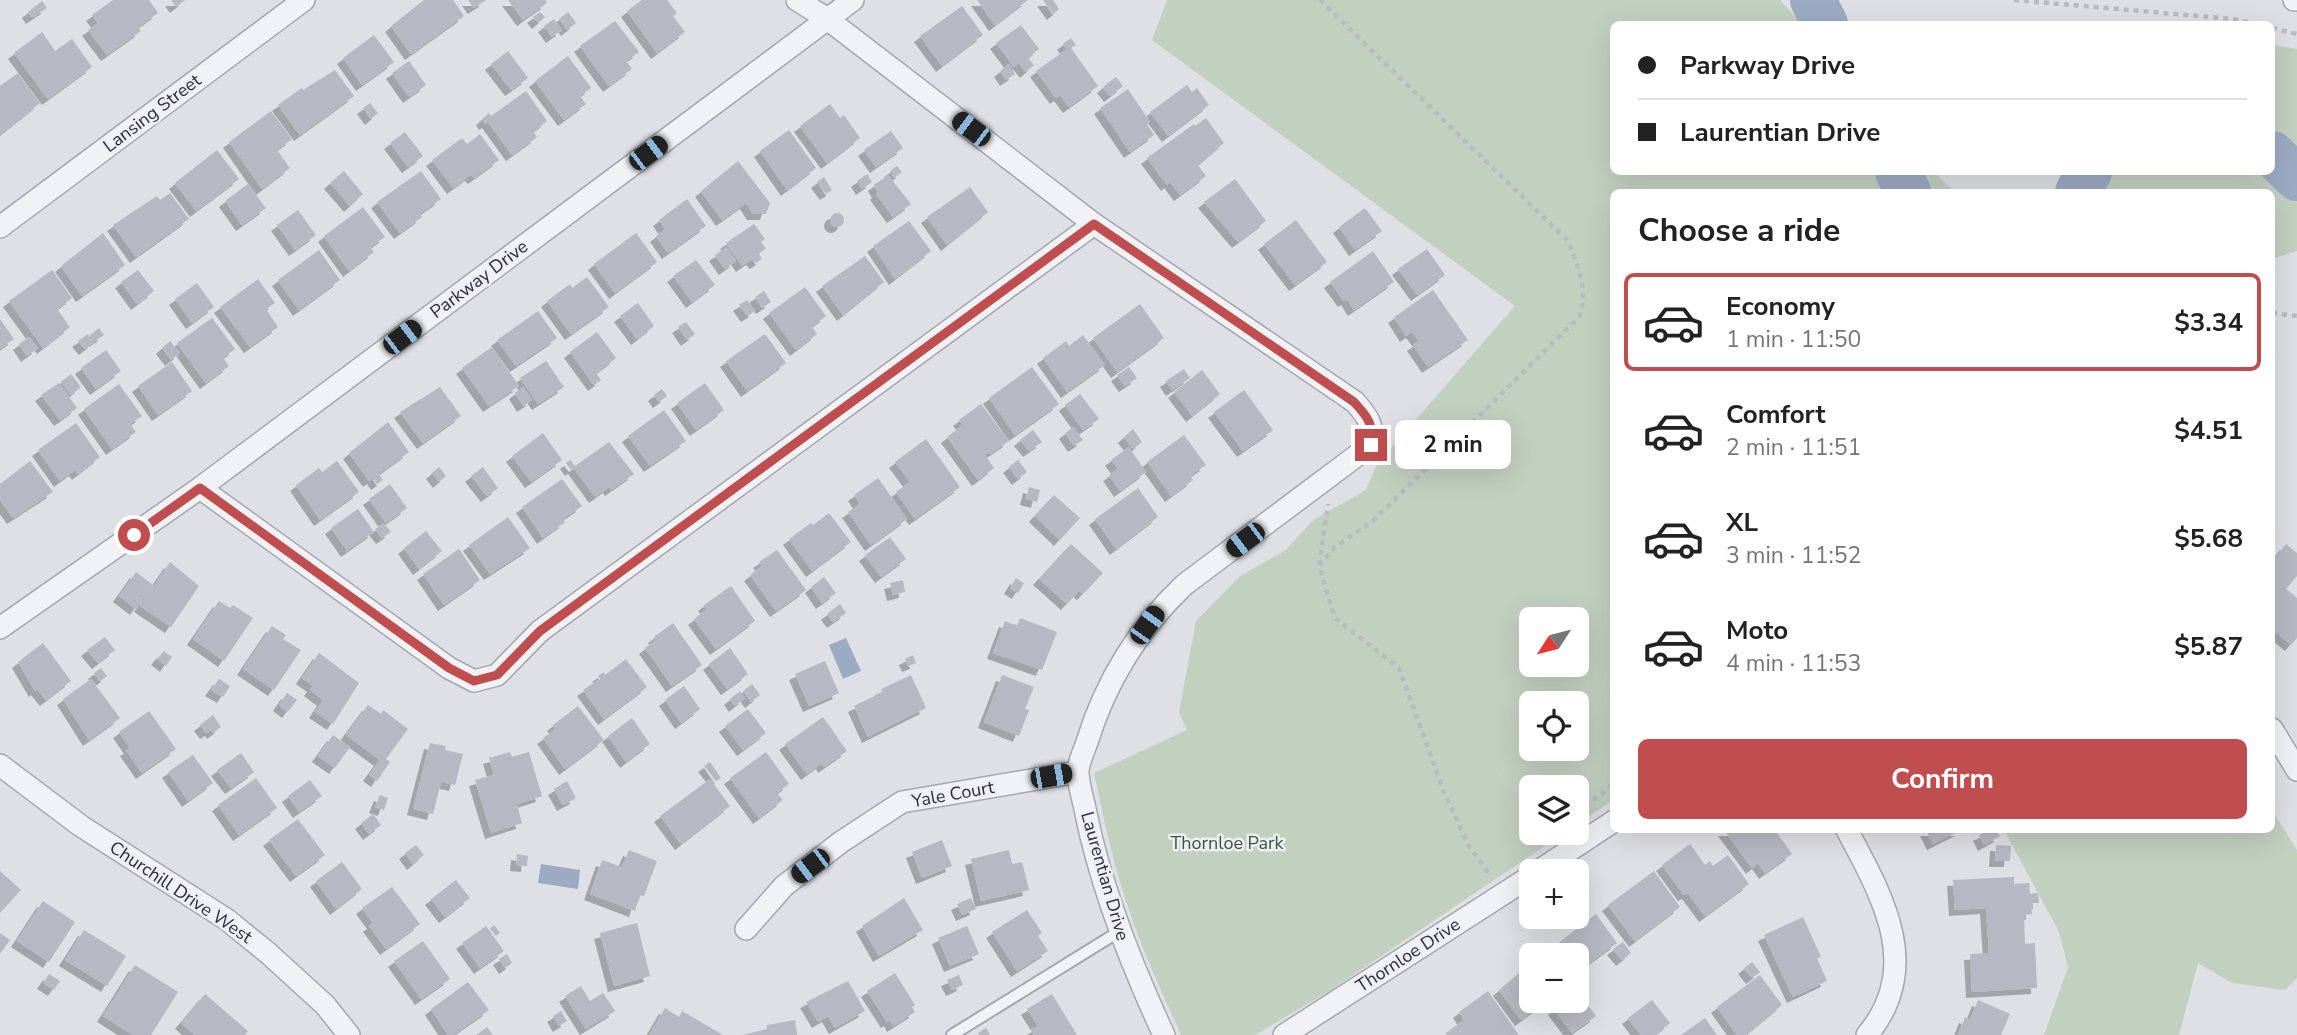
<!DOCTYPE html>
<html lang="en">
<head>
<meta charset="utf-8">
<style>
  body { margin:0; font-family:"Nunito Sans",sans-serif; background:#f2f2f2; color:#222; height:100vh; display:flex; flex-direction:column; font-size:26px; white-space:nowrap }
  * { box-sizing:border-box; margin:0 }
  p { font-size:23px; color:#767676 }
  .icon { flex:none; width:38px; height:38px; fill:none; stroke:currentColor; stroke-width:2; stroke-linecap:round; stroke-linejoin:round }
  .map { position:relative; flex:1; overflow:hidden }
  .side { position:absolute; left:1610px; top:189px; width:665px; height:644px; display:flex; flex-direction:column; background:#fff; border-radius:10px; box-shadow:0 7px 28px #0002 }
  .side>* { flex:none }
  .banner { position:absolute; left:1610px; top:21px; width:665px; height:154px; border-radius:10px; box-shadow:0 7px 28px #0002; display:grid; align-content:center; height:154px; padding:0 28px; background:#fff }
  .needle { width:46px; rotate:234deg }
  .controls { position:absolute; left:1519px; top:607px; display:grid; gap:14px }
  .controls a { display:grid; place-items:center; width:70px; height:70px; border-radius:10px; background:#fff; box-shadow:0 7px 28px #0002; font-size:35px }
  .end { position:absolute; width:32px; height:32px; margin:-16px; border:9px solid #c14e4f; background:#fff; box-shadow:0 0 0 4px #fff }
  .from { border-radius:50% }
  .bubble { position:absolute; height:49px; border-radius:10px; background:#fff; box-shadow:0 7px 28px #0002; font-size:23px; font-weight:700; line-height:49px; text-align:center }
  .car { position:absolute; width:21px; height:42px; margin:-21px -10px; border-radius:9px; box-shadow:0 0 5px 2px #0007; background:linear-gradient(#222 24%,#8ab4d8 0 40%,#222 0 76%,#8ab4d8 0 86%,#222 0) }
  .banner b { display:flex; align-items:center; gap:24px; height:66px; font-size:26px }
  .banner b+b { border-top:2px solid #e0e0e0 }
  .banner i { width:18px; height:18px; background:#222 }
  ul { padding:0; list-style:none }
  li { display:flex; align-items:center; gap:21px; height:98px; margin:0 14px 10px; padding:0 14px; border:4px solid transparent; border-radius:10px }
  li div { flex:1 }
  li b { display:block; font-size:26px }
  li em { font-style:normal; font-weight:700 }
  li.active { border-color:#c14e4f }
  li>.icon { width:63px; height:63px; stroke-width:1.5 }
  h2 { padding:0 28px; font-size:32px; line-height:84px }
  .button { display:flex; gap:14px; margin-top:auto; padding:14px 28px }
  .button a { flex:1; height:80px; border-radius:10px; background:#c14e4f; color:#fff; font-size:28px; font-weight:700; line-height:80px; text-align:center }
  .map>svg:first-child { display:block }
  .green { fill:#c2d0c0; fill-rule:evenodd }
  .water { fill:#9caac4 }
  .lines { fill:none; stroke-linecap:round; stroke-linejoin:round }
  .river { stroke:#9caac4; stroke-width:46 }
  .building { fill:#b6b9c3; filter:url(#shadow) }
  .lane-casing { stroke:#a4a7b0; stroke-width:14 }
  .street-casing { stroke:#a4a7b0; stroke-width:24 }
  .path { stroke:#b9bbc1; stroke-width:4.5; stroke-dasharray:5 5; stroke-linecap:butt }
  .lane { stroke:#f1f2f5; stroke-width:10 }
  .street { stroke:#f1f2f5; stroke-width:21 }
  .route { stroke:#c14e4f; stroke-width:9 }
  .labels { text-anchor:middle; stroke-width:5; stroke-linejoin:round; paint-order:stroke }
  .street-label { font-size:18px; fill:#292d3c; stroke:#eeeff4 }
  .park-label { font-size:18px; fill:#395638; stroke:#eeeff4 }
</style>
</head>
<body>
<div class="map">
<svg width="2297" height="1035" viewBox="0 0 2297 1035">
  <defs>
    <filter id="shadow"><feDropShadow dx="-6" dy="6" stdDeviation="0" flood-color="#0004"/></filter>
  </defs>
  <rect width="100%" height="100%" fill="#dee0e6"/>
  <path class="green" d="M1167,0H1780L1802,24H1614V172H1934L1955,192H1614L1613,800L1577,825V788H1531V833H1564L1328,992L1255,1035H1181C1163,994 1143,953 1129,910C1113,865 1104,819 1094,773L1187,730L1179,712L1196,621L1240,576L1286,550L1313,520L1366,490L1377,464L1515,306L1152,40ZM1531,620H1577V665H1531ZM1531,704H1577V749H1531Z
    M2272,45L2297,49V251L2272,259V192H2089L2099,172H2272Z
    M2272,810L2297,850V978L2285,990L2232,983L2198,963L2179,1035H2044L2068,967L2059,932L2004,830H2272Z"/>
  <path class="water" d="M846,638L861,671L843,679L829,645Z
    M541,864L580,870L578,889L538,883Z"/>
  <g class="lines">
    <path class="river" d="M1813,0L1825,24
      M2272,154L2297,178
      M1898,172L1908,192
      M2078,192L2089,172"/>
  </g>
  <path class="building" d="M113,0H149L158,13L138,27L141,31L107,55L88,30L98,23L92,15Z
    M171,0H185L176,7Z
    M424,0H453L464,16L411,54L391,26Z
    M468,0H486L474,8Z
    M508,0H545L547,3L523,20Z
    M642,0H667L677,13L673,16L685,32L657,53L627,11Z
    M977,0H1028L995,25Z
    M1043,0H1053L1059,9L1053,14Z
    M42,1L47,8L32,18L28,12Z
    M962,6L983,35L942,66L920,36Z
    M540,12L545,17L538,23L533,17Z
    M568,12L576,23L567,30L559,19Z
    M554,19L562,30L552,37L544,26Z
    M615,21L639,52L626,61L632,69L609,86L580,46Z
    M1021,25L1039,49L1028,58L1034,65L1026,72L1019,63L1014,67L996,43Z
    M42,32L55,51L72,39L92,67L48,99L14,53Z
    M374,35L394,62L362,85L343,58Z
    M1071,38L1076,45L1071,48L1098,86L1069,107L1060,95L1056,98L1036,71L1067,49L1063,44Z
    M508,51L528,78L511,90L491,64Z
    M568,56L591,88L580,96L586,104L564,120L535,81Z
    M409,61L426,85L409,97L392,73Z
    M1009,64L1015,74L1006,80L1000,71Z
    M335,70L354,96L300,135L278,105L302,88L303,90Z
    M18,73L40,103L0,135V86Z
    M1116,77L1123,86L1110,96L1103,87Z
    M1187,85L1192,92L1197,88L1209,105L1168,136L1150,112Z
    M1128,89L1150,122L1147,124L1154,135L1130,152L1100,108Z
    M526,91L547,121L533,132L537,137L512,155L488,122L485,124L482,119L489,113L491,116Z
    M370,103L378,113L371,119L363,108Z
    M830,104L840,118L844,115L860,138L827,163L800,126Z
    M271,111L292,139L277,150L290,168L262,189L229,142Z
    M1206,118L1224,143L1198,165L1206,176L1180,195L1170,182L1167,185L1147,158L1194,124L1195,126Z
    M789,130L816,168L787,190L760,151Z
    M891,131L903,148L876,167L864,150Z
    M405,132L423,156L408,167L390,143Z
    M480,134L499,160L474,178L471,175L453,188L432,160L462,138L467,144Z
    M217,150L239,179L196,211L175,183Z
    M738,161L770,203L766,214H753L746,203L722,220L701,191Z
    M897,166L902,172L894,178L890,171Z
    M344,171L363,194L350,206L330,183Z
    M421,171L441,199L420,214L422,217L400,233L377,202Z
    M867,174L872,182L862,189L857,181Z
    M888,175L911,204L893,217L876,194L878,192L874,185Z
    M824,177L832,190L826,194L817,182Z
    M1235,179L1266,221L1238,242L1204,202Z
    M248,184L266,208L242,225L225,201Z
    M970,187L988,212L947,245L927,217Z
    M170,193L189,219L136,257L113,225L157,196L160,200Z
    M687,199L706,226L668,253L656,236L665,229L659,220Z
    M363,207L385,237L370,247L374,252L349,271L324,236Z
    M1365,208L1382,231L1355,250L1339,227Z
    M298,210L316,235L295,250L277,225Z
    M830 220a7 7 0 1 1 14 0a7 7 0 1 1-14 0Z
    M1296,220L1327,262L1295,285L1264,244Z
    M909,221L931,251L895,279L873,246Z
    M754,224L765,239L761,242L766,248L759,254L762,259L756,263L752,259L742,266L726,243Z
    M103,233L125,265L82,296L61,266Z
    M636,233L657,262L615,293L594,264Z
    M727,247L736,261L725,269L715,255Z
    M1427,249L1445,275L1417,295L1398,269Z
    M319,250L340,280L299,310L278,280Z
    M1373,251L1394,282L1354,310L1347,299L1344,301L1330,282Z
    M865,256L884,282L843,315L822,286Z
    M696,260L715,285L692,302L673,276Z
    M52,270L72,298L57,309L70,327L43,348L9,301Z
    M138,270L154,291L137,304L121,282Z
    M587,277L609,307L571,334L547,301L570,284L572,288Z
    M258,279L275,303L266,309L278,327L250,347L220,307Z
    M197,283L214,307L192,323L175,299Z
    M805,287L826,316L812,327L817,334L796,350L769,313Z
    M1433,290L1468,340L1428,367L1413,345L1419,341L1412,332L1406,336L1394,317Z
    M764,291L771,302L762,308L755,297Z
    M747,300L755,311L747,316L739,305Z
    M638,303L654,326L637,339L620,316Z
    M1140,304L1164,338L1117,372L1093,338Z
    M538,311L557,338L516,366L497,340Z
    M212,318L235,349L223,358L229,366L206,383L177,343Z
    M0,319L14,339L0,349Z
    M686,322L695,334L687,340L678,327Z
    M99,328L104,335L95,341L90,335Z
    M597,332L616,358L596,373L601,380L594,385L570,352Z
    M88,334L94,342L85,349L78,341Z
    M765,334L786,363L747,391L726,361Z
    M1083,335L1105,365L1067,392L1043,358L1066,341L1069,346Z
    M29,337L38,348L27,356L19,344Z
    M170,341L180,353L171,360L162,348Z
    M492,347L519,386L489,406L462,368Z
    M106,350L121,371L96,389L81,368Z
    M546,361L564,387L538,404L520,378Z
    M172,362L192,391L158,415L138,386Z
    M1032,367L1059,404L1015,435L989,398Z
    M1129,367L1137,378L1125,386L1117,375Z
    M1184,369L1190,378L1172,390L1166,381Z
    M1202,370L1220,394L1192,416L1174,392Z
    M71,374L81,387L71,395L61,382Z
    M59,383L77,408L60,420L41,395Z
    M705,383L724,410L696,430L677,403Z
    M119,384L142,416L130,424L136,432L112,449L84,409Z
    M440,387L461,416L423,443L400,412Z
    M523,387L532,400L523,406L515,393Z
    M662,389L667,396L659,402L654,395Z
    M1244,390L1273,430L1243,451L1214,412Z
    M1080,394L1099,419L1083,430L1065,405Z
    M981,404L1009,441L990,454L989,452L985,455L994,468L978,480L947,437L963,425L959,420Z
    M664,410L686,441L650,466L628,436Z
    M388,422L409,452L379,474L383,480L377,484L373,478L369,481L349,453Z
    M76,423L100,457L78,474L75,470L60,481L38,450Z
    M1073,427L1083,440L1074,446L1065,433Z
    M1133,429L1142,442L1133,449L1124,437Z
    M1033,430L1042,442L1029,451L1020,440Z
    M543,433L562,460L531,482L512,456Z
    M1184,435L1206,465L1190,476L1193,480L1171,496L1147,462Z
    M926,439L960,487L915,519L896,492L910,482L895,462Z
    M609,442L634,474L611,490L609,487L595,497L574,468L571,470L566,463L570,460L575,466Z
    M1129,447L1146,472L1120,491L1109,475L1118,469L1111,460Z
    M1018,460L1027,472L1018,479L1009,467Z
    M30,461L53,492L13,518L0,500V484Z
    M337,461L359,492L320,520L296,485L319,468L322,472Z
    M439,467L446,476L439,482L432,473Z
    M483,467L498,488L487,496L471,476Z
    M878,478L907,519L871,545L848,512L860,504L854,495Z
    M562,479L582,506L563,519L565,522L543,538L522,507Z
    M390,484L407,508L386,523L369,499Z
    M1029,487L1040,490L1037,502L1026,499Z
    M1138,488L1158,517L1116,549L1095,519Z
    M1054,495L1080,518L1060,540L1035,516Z
    M358,509L374,532L347,551L331,528Z
    M829,513L851,542L812,571L789,539L811,523L813,525Z
    M508,517L530,548L490,574L469,545Z
    M384,523L391,532L382,538L375,529Z
    M426,531L442,551L419,569L404,548Z
    M890,537L906,559L881,577L865,555Z
    M1071,544L1103,573L1083,594L1079,591L1067,604L1039,579Z
    M2286,544L2297,553V576L2286,589L2297,598V638L2291,645L2272,629V562Z
    M459,549L480,580L444,605L423,574Z
    M777,550L806,590L776,611L750,575L762,566L759,562Z
    M170,562L199,586L171,627L140,606Z
    M136,572L153,585L136,609L119,596Z
    M824,577L836,593L822,603L811,587Z
    M1016,578L1024,583L1018,593L1010,588Z
    M903,580L905,592L893,595L890,583Z
    M731,586L755,621L716,649L694,619L707,609L704,605Z
    M219,601L230,608L233,605L253,618L224,661L193,639Z
    M840,604L846,613L833,622L827,614Z
    M1020,618L1057,632L1042,670L993,653L1005,621L1017,626Z
    M673,623L702,665L672,686L645,648L656,640L654,637Z
    M272,626L286,635L283,639L301,650L274,690L243,669Z
    M105,637L115,650L98,663L87,650Z
    M43,643L71,681L46,700L37,689L35,691L18,662Z
    M730,648L748,674L727,689L709,664Z
    M164,651L172,657L166,666L157,659Z
    M319,653L359,683L333,724L315,712L323,700L310,690L313,686L302,678Z
    M913,655L916,663L908,666L905,659Z
    M626,659L647,687L604,719L583,690L600,679L598,676L604,672L605,675Z
    M825,661L839,693L809,706L795,674Z
    M101,668L107,676L100,681L94,673Z
    M911,675L926,708L868,737L854,706L883,692L881,689Z
    M1002,675L1034,687L1025,709L1029,710L1019,736L984,722Z
    M91,679L120,718L89,740L63,699Z
    M219,679L230,686L223,697L211,690Z
    M752,684L760,695L751,702L743,691Z
    M684,686L700,709L681,723L665,700Z
    M740,691L745,698L735,706L730,699Z
    M287,693L297,700L288,712L279,705Z
    M368,705L381,714L383,710L408,729L386,759L390,762L377,781L369,775L380,760L346,735Z
    M578,706L604,740L565,769L543,738L556,729L553,725Z
    M748,709L766,733L743,750L725,726Z
    M149,711L176,749L142,773L126,750L130,748L119,732Z
    M213,715L221,727L213,733L211,730L206,733L200,725Z
    M823,717L847,751L824,767L822,763L807,774L785,744Z
    M632,718L650,744L626,762L608,736Z
    M333,735L350,747L335,768L318,756Z
    M430,743L446,746L445,750L463,754L455,785L441,782L433,814L413,809Z
    M510,752L512,757L529,752L542,796L517,804L522,823L491,833L475,780L494,775L489,758Z
    M766,752L789,784L777,793L783,800L759,818L730,778Z
    M241,753L254,772L231,788L217,770Z
    M193,755L213,783L188,801L168,772Z
    M710,762L721,778L716,781L704,766Z
    M256,778L277,808L239,835L218,805Z
    M710,779L730,806L681,844L660,816Z
    M310,780L322,796L299,812L288,796Z
    M567,781L576,798L563,805L554,789Z
    M380,795L388,798L384,810L375,807Z
    M373,814L381,825L369,834L361,823Z
    M298,819L325,855L296,876L269,840Z
    M1724,830H1775L1792,854L1765,873L1758,863L1752,868Z
    M1926,830H1961L1933,844Z
    M1989,830H1996L2000,836L1984,845L1979,835Z
    M942,840L952,866L922,878L912,852Z
    M1690,844L1705,865L1710,861L1713,866L1728,855L1749,884L1705,916L1688,893L1684,895L1662,865Z
    M416,845L424,855L413,864L405,853Z
    M1996,845L2011,846L2010,861H1995Z
    M629,850L657,861L644,896L640,895L635,911L590,894L602,860L622,867Z
    M1009,850L1012,864L1022,862L1029,890L981,901L971,859Z
    M517,854L528,856L527,866L516,865Z
    M342,862L362,889L336,909L316,881Z
    M0,871L21,890L0,913Z
    M1654,871L1680,907L1635,941L1608,905Z
    M2014,877V884L2029,883L2030,894L2038,893L2039,903H2031L2032,914L2024,915L2025,944L2035,943L2037,988L1972,992L1970,954L1989,953L1986,908L1955,910L1953,880Z
    M456,880L470,898L445,917L431,899Z
    M392,887L420,924L386,949L369,926L373,923L362,908Z
    M904,898L923,930L879,956L862,926Z
    M971,898L976,909L962,915L957,904Z
    M43,901L75,922L49,962L17,941Z
    M1027,910L1042,933L1038,936L1048,951L1017,971L992,932Z
    M1596,914L1617,943L1577,972V956H1559L1553,947Z
    M1803,917L1821,957L1817,958L1827,981L1793,997L1764,935Z
    M637,923L650,976L614,986L600,933Z
    M494,925L500,933L496,936L490,929Z
    M486,926L504,951L480,968L462,943Z
    M967,926L979,954L950,966L938,938Z
    M84,930L126,956L107,986L65,960Z
    M0,933L10,940L0,954Z
    M423,941L450,979L421,999L394,961Z
    M1623,942L1631,953L1622,960L1613,949Z
    M507,954L512,963L505,968L499,959Z
    M1752,962L1760,972L1752,978L1744,968Z
    M1531,963V1001H1547L1521,1020L1499,990Z
    M135,965L178,992L151,1035H133L103,1016Z
    M895,973L915,1005L912,1007L915,1012L893,1026L890,1020L887,1022L867,991Z
    M49,974L60,981L54,990L43,983Z
    M959,975L963,985L952,990L947,980Z
    M1760,975L1782,1005L1746,1035H1737L1717,1007Z
    M848,981L865,1011L835,1028L828,1016L818,1022L806,1002Z
    M468,982L489,1010L453,1035H448L431,1009Z
    M581,986L590,1001L603,993L615,1011L586,1029L565,996Z
    M1577,990L1596,1016L1572,1033L1554,1009L1565,1001H1577Z
    M1488,991L1519,1035H1448L1446,1033L1464,1020L1459,1012Z
    M205,994L248,1031L245,1035H195L181,1023Z
    M1052,994L1077,1035H1034L1031,1030L1038,1026L1027,1009Z
    M1652,1000L1670,1023L1655,1035H1641L1628,1018Z
    M1978,1000L2010,1014L2001,1035H1958L1965,1017L1970,1020Z
    M665,1008L679,1017L682,1011L723,1035H649Z
    M561,1011L567,1021L559,1026L553,1016Z
    M1705,1018L1717,1035H1681Z
    M795,1020L797,1035H742L767,1029V1025Z
    M487,1027L493,1035H476Z
    M986,1028L990,1035H979L978,1033Z"/>
  <g class="lines">
    <g class="lane-casing">
      <path id="lane" d="M952,1035L1120,931"/>
    </g>
    <g class="street-casing">
      <path id="street" d="M797,0L826,18L1094,224L1355,402C1368,417 1374,425 1371,445L1184,585C1138,629 1106,681 1087,742C1084,751 1078,763 1078,772C1078,785 1084,801 1086,814C1102,891 1131,964 1164,1035
        M2294,0H2297
        M0,227L304,0
        M200,488L449,668L474,681L497,675L540,631L1094,224
        M0,628L200,488L853,0
        M2272,729L2297,770
        M0,765L81,826L226,919L268,953L325,1005L349,1035
        M1847,830C1882,896 1924,967 1867,1035
        M1537,872L1614,821
        M746,929L784,886L841,842L902,802L1078,772
        M1284,1035L1531,876"/>
    </g>
    <path class="path" d="M1320,0L1568,241C1578,267 1589,290 1579,317L1373,521L1335,547L1319,566L1335,618L1399,668L1444,792L1469,846L1491,876
      M2014,0L2233,19L2256,24
      M2272,28L2297,34
      M2272,313L2297,316
      M1319,565L1328,504
      M1577,812L1614,784"/>
    <use href="#lane" class="lane"/>
    <use href="#street" class="street"/>
  </g>
  <g class="lines">
    <path class="route" d="M134,535L200,488L449,668L474,681L497,675L540,631L1094,224L1354,402C1368,417 1374,425 1371,445"/>
  </g>
  <g class="labels">
    <g class="street-label">
      <text transform="translate(152 113) rotate(-37)" y="6">Lansing Street</text>
      <text transform="translate(479 279) rotate(-37)" y="6">Parkway Drive</text>
      <text transform="translate(953 794) rotate(-10)" y="6">Yale Court</text>
      <text transform="translate(1105 876) rotate(74)" y="6">Laurentian Drive</text>
      <text transform="translate(181 892) rotate(34)" y="6">Churchill Drive West</text>
      <text transform="translate(1408 955) rotate(-33)" y="6">Thornloe Drive</text>
    </g>
    <g class="park-label">
      <text x="1227" y="849">Thornloe Park</text>
    </g>
  </g>
</svg>
<div class="controls">
<a><svg class="needle" viewBox="-14 -14 28 28"><path d="M0-13l5 13h-10z" fill="#e53935"/><path d="M0 13l5-13h-10z" fill="#767676"/></svg></a>
<a><svg class="icon" aria-label="locate" viewBox="0 0 24 24"><circle cx="12" cy="12" r="6"/><path d="M12 2v4M12 18v4M2 12h4M18 12h4"/></svg></a>
<a><svg class="icon" aria-label="layers" viewBox="0 0 24 24"><path d="M12 4l9 5-9 5-9-5zM3 14l9 5 9-5"/></svg></a>
<a>+</a>
<a>−</a>
</div>
<i class="end from" style="left:134px;top:535px"></i>
<i class="end" style="left:1371px;top:445px"></i>
<div class="bubble" style="left:1395px;top:420px;width:116px">2 min</div>
<i class="car" style="left:971px;top:129px;rotate:307deg"></i>
<i class="car" style="left:648px;top:153px;rotate:53deg"></i>
<i class="car" style="left:402px;top:337px;rotate:53deg"></i>
<i class="car" style="left:1245px;top:540px;rotate:233deg"></i>
<i class="car" style="left:1147px;top:625px;rotate:36deg"></i>
<i class="car" style="left:1051px;top:776px;rotate:80deg"></i>
<i class="car" style="left:810px;top:866px;rotate:233deg"></i>
<div class="banner">
<b><i class="from"></i>Parkway Drive</b>
<b><i></i>Laurentian Drive</b>
</div>
<section class="side">
<h2>Choose a ride</h2>
<ul>
<li class="active"><svg class="icon" aria-label="car" viewBox="0 0 24 24"><path d="M5 17H2v-5l4-1 3-4h7l3 4 3 1v5h-3M9 17h6M6 11h13"/><circle cx="7" cy="17" r="2"/><circle cx="17" cy="17" r="2"/></svg><div><b>Economy</b><p>1 min · 11:50</p></div><em>$3.34</em></li>
<li><svg class="icon" aria-label="car" viewBox="0 0 24 24"><path d="M5 17H2v-5l4-1 3-4h7l3 4 3 1v5h-3M9 17h6M6 11h13"/><circle cx="7" cy="17" r="2"/><circle cx="17" cy="17" r="2"/></svg><div><b>Comfort</b><p>2 min · 11:51</p></div><em>$4.51</em></li>
<li><svg class="icon" aria-label="car" viewBox="0 0 24 24"><path d="M5 17H2v-5l4-1 3-4h7l3 4 3 1v5h-3M9 17h6M6 11h13"/><circle cx="7" cy="17" r="2"/><circle cx="17" cy="17" r="2"/></svg><div><b>XL</b><p>3 min · 11:52</p></div><em>$5.68</em></li>
<li><svg class="icon" aria-label="car" viewBox="0 0 24 24"><path d="M5 17H2v-5l4-1 3-4h7l3 4 3 1v5h-3M9 17h6M6 11h13"/><circle cx="7" cy="17" r="2"/><circle cx="17" cy="17" r="2"/></svg><div><b>Moto</b><p>4 min · 11:53</p></div><em>$5.87</em></li>
</ul>
<div class="button"><a>Confirm</a></div>
</section>
</div>
</body>
</html>
